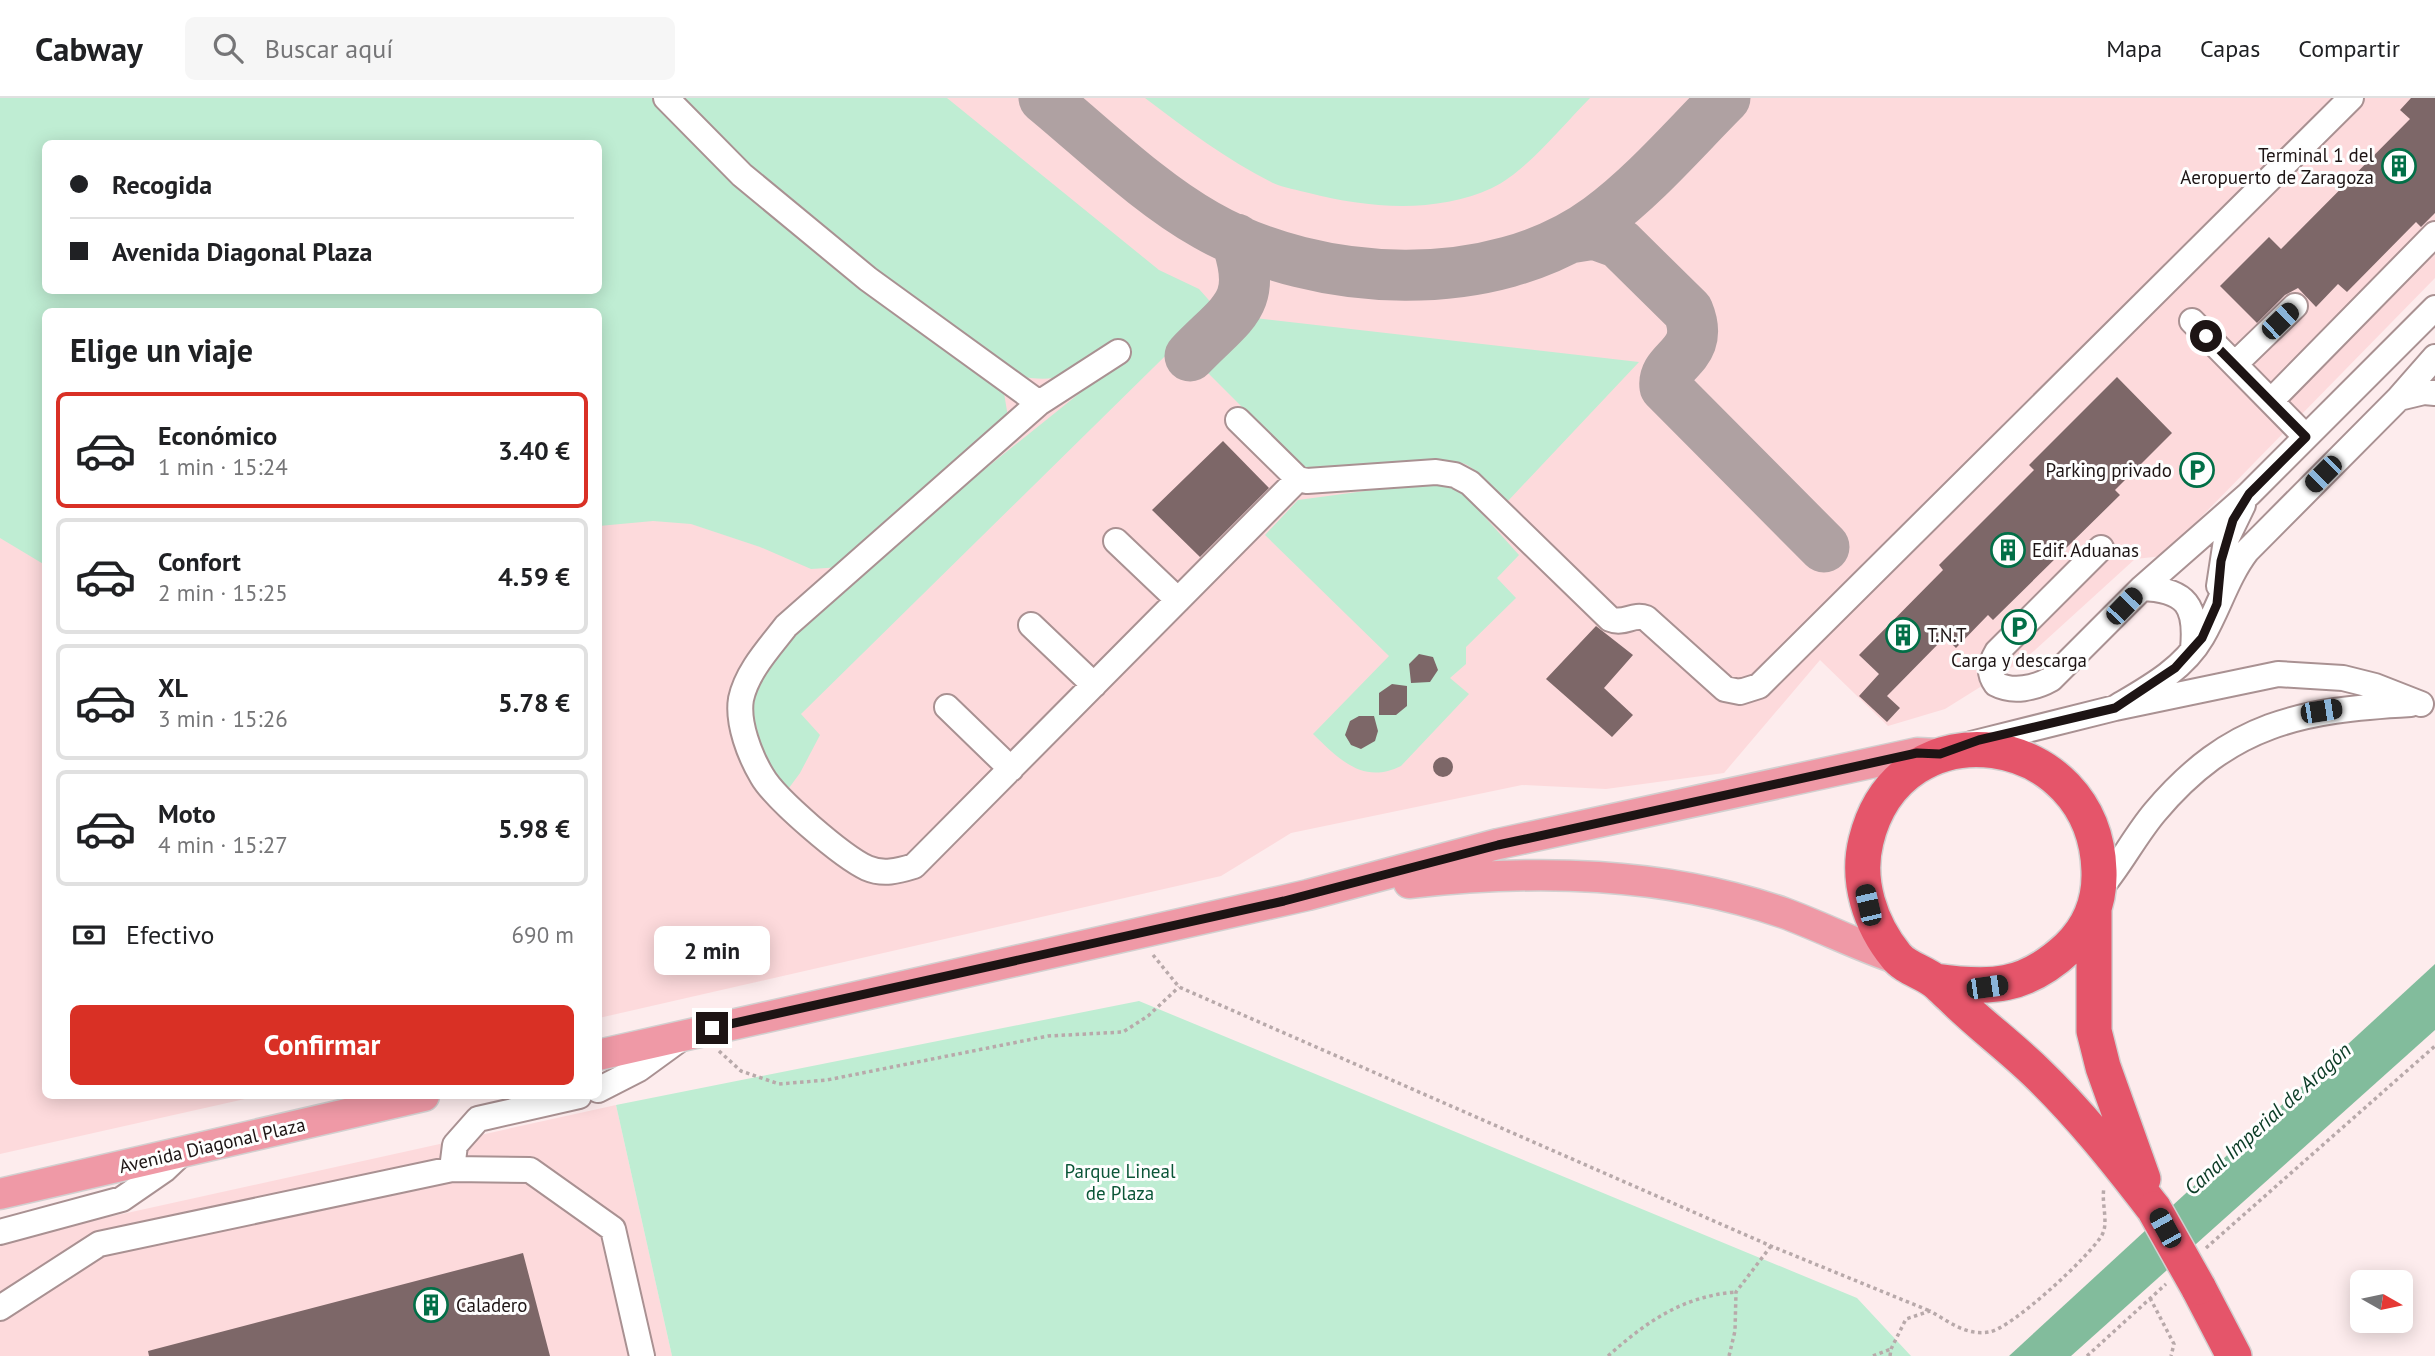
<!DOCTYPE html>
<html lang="es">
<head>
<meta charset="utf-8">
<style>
  body { margin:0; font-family:"PT Sans",sans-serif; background:#f6f6f6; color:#202124; height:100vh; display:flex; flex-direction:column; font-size:26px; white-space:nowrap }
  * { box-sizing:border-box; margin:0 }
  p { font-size:23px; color:#757577 }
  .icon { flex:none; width:38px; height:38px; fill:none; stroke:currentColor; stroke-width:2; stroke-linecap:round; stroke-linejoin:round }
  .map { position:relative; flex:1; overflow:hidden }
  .sheet { position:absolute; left:42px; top:210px; width:560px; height:791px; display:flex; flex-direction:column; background:#fff; border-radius:10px; box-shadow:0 4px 18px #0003 }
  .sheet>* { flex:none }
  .guide { position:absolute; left:42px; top:42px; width:560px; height:154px; border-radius:10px; box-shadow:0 4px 18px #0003; display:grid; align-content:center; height:154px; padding:0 28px; background:#fff }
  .needle { width:46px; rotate:99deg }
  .controls { position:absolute; left:2350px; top:1172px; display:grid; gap:14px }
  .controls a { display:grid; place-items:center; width:63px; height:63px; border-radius:10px; background:#fff; box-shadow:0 4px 18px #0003; font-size:35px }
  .end { position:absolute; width:32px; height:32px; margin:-16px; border:9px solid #1d1414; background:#fff; box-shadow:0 0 0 4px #fff }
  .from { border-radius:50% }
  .bubble { position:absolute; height:49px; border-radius:10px; background:#fff; box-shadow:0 4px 18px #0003; font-size:23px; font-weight:700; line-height:49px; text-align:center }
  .car { position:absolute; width:21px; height:42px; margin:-21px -10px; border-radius:9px; box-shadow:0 0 5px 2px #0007; background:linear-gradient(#222 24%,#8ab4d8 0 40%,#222 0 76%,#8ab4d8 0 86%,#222 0) }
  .guide b { display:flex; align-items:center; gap:24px; height:66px; font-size:26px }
  .guide b+b { border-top:2px solid #e0e0e0 }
  .guide i { width:18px; height:18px; background:#202124 }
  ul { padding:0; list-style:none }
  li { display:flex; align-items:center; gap:21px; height:116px; margin:0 14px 10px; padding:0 14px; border:4px solid #e0e0e0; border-radius:10px }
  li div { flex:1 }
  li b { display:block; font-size:26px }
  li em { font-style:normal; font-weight:700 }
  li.current { border-color:#d93025 }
  li>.icon { width:63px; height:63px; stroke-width:1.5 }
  h2 { padding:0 28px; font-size:32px; line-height:84px }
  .pay { display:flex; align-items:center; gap:18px; height:77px; padding:0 28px; font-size:26px }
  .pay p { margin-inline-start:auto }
  .primary-button { display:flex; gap:14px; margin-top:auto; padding:14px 28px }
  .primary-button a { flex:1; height:80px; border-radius:10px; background:#d93025; color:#fff; font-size:28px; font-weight:700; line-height:80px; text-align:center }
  header { display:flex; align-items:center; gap:42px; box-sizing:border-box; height:98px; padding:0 35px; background:#fff; border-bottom:2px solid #e0e0e0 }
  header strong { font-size:33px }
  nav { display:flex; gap:38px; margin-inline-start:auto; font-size:24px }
  .search { width:490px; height:63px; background:#f6f6f6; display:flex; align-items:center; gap:18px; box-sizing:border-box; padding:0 24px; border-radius:10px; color:#757577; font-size:26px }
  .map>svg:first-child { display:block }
  .built { fill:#fddadc; fill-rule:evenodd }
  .green { fill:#bfedd3; fill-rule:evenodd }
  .water { fill:#82bc9c }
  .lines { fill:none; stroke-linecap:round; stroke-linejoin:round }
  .taxiway { stroke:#afa1a2; stroke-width:51 }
  .building { fill:#7d6768 }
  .minor-casing { stroke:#a99192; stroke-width:28 }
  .major-casing { stroke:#d2d0d0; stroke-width:33 }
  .highway-casing { stroke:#d2d0d0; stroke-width:38 }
  .path { stroke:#b8a9aa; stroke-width:3.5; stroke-dasharray:3.5 3.5; stroke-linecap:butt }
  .minor { stroke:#fff; stroke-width:24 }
  .major { stroke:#ef99a6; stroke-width:30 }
  .highway { stroke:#e5556a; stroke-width:35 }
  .highway-bridge-casing { stroke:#d2d0d0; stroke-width:38; stroke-linecap:butt }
  .highway-bridge { stroke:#e5556a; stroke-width:35 }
  .route { stroke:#1d1414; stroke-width:9 }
  .labels { text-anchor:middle; stroke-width:6; stroke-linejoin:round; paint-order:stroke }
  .poi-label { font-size:19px; fill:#1d1414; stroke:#fefefe; text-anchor:start }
  .street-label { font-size:19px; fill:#1d1414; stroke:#fefefe }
  .park-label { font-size:19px; fill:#0b5537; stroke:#fefefe }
  .water-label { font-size:21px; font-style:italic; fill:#0a3b25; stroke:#fefefe }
</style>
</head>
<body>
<header>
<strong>Cabway</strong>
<div class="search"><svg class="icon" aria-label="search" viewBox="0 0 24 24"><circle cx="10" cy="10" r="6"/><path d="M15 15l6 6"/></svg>Buscar aquí</div>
<nav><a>Mapa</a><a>Capas</a><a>Compartir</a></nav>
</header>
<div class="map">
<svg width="2435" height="1258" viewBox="0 0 2435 1258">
  <rect width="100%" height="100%" fill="#fdeced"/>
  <path class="built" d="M0,0H2435V180L2163,458L2135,461L2025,561L1945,611L1888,628L1820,562L1724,675L1606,691L1522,687L1291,735L1221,778L599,920L598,214H46V998H258L0,1056ZM46,46H598V192H46Z
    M616,1007L672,1258H0V1143Z"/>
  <path class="green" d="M0,0H660L1004,295L1008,319L842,469L811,471L760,449L691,426L653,423L599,428L598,214H46L45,467L0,440ZM46,46H598V192H46Z
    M669,0H947L1159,172L1199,191L1215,209L801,616L820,637L800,675L786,694L762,663L750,610L761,577L779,546L888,449L1132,253L1121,241C1076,274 1064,290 1006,275L727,55Z
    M1145,0H1590C1563,27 1526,74 1492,90C1436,116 1367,110 1309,95C1298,92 1284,90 1273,85C1227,62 1186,31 1145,0Z
    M1255,220L1639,264L1507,404C1495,391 1483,376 1467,367C1446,355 1350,372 1322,375L1303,370L1208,275L1209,265Z
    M1432,384L1457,388L1519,457L1497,480L1516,500L1466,549V566L1450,580L1469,596L1401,668C1363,687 1339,661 1313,636L1389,558L1265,437L1298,402Z
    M1139,903L1857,1200L1911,1258H672L616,1007Z"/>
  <path class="water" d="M2435,866V932L2071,1258H2009Z"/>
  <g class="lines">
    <path class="taxiway" d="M1044,0C1095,42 1149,95 1206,127C1318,191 1493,199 1599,121C1645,87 1685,40 1725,0
      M1569,140L1594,136L1619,145L1688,213C1707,259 1661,261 1665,289L1824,449
      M1190,258C1233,213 1259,207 1236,141"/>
  </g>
  <path class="building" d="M2411,0H2435V115L2421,129L2416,124L2347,194L2338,186L2316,209L2298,190L2285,197L2257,225L2220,188L2269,139L2281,151L2410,21L2400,12Z
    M2117,279L2172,335L2115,392L2120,397L1993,522L1988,517L1956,550L1945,539L1887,598L1900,610L1887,624L1859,598L1879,576L1859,557L1943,472L1939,467L2034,372L2029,367Z
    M1223,343L1269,390L1200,459L1152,412Z
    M1596,528L1633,557L1604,590L1633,617L1612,639L1546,581Z
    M1419,556L1433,559L1438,572L1430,584L1411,585L1409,566Z
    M1392,586L1407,588V608L1396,617H1379V595Z
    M1374,618L1378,633L1375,643L1361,651L1351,647L1345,637L1350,623L1359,618Z
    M1433 669a10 10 0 1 1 20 0a10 10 0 1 1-20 0Z
    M523,1155L550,1258H149L148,1253Z"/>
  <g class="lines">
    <g class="minor-casing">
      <path id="minor" d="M666,0L742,77L868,181L1039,305
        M2192,223L2306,339
        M1118,254L1039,305L786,528C770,549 747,573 741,601C737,625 750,658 762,678C775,701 843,759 867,770C883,777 898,773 914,768L1298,381
        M2235,266L2295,208
        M2399,300L2424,294L2435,295
        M2271,303L2435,136
        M1238,322L1298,381L1307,383L1436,374L1455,377L1470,385L1610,521C1624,527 1633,515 1646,520L1725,591L1740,594L1759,588L2351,0
        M1116,443L1178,502
        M2101,450L1997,554C1990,566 1988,575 1996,586C2013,595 2035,590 2051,581L2142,490L2249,396L2435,210
        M2219,488L2226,442L2243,407
        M2142,490C2187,492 2197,508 2193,551
        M1031,527L1094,587
        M947,609L1011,671
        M2115,610C2147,591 2183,572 2202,539C2219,510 2227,479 2247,453L2399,300L2435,259
        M1971,646L2115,610L2278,576L2343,580L2375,588L2421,606
        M2099,792C2120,768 2134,739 2155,714C2230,625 2301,612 2411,606
        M598,992L639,971L683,939
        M452,1071L455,1047L478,1021L579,998
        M0,1134L122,1101L164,1072L184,1053
        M0,1210L99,1146L452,1071L530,1072L613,1131L642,1258"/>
    </g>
    <g class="major-casing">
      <path id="major" d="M1409,785C1535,771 1662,773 1784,815C1822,829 1859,848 1898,861
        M598,957L1308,797L1498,746L1917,655L1939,656
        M0,1096L424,998"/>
    </g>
    <g class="highway-casing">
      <path id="highway" d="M2094,813V933L2103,969L2143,1081
        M1935,883C1991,891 2025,890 2068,850C2090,829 2100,803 2099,773C2095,632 1900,603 1866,743C1856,783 1870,826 1896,858C1905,870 1924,874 1936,884C1941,888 1946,894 1951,898C1978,925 2008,947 2035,973C2079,1015 2117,1063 2154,1111
        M2198,1189L2234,1258"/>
    </g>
    <path class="path" d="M1153,857L1179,889L1771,1148L1930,1213
      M719,953L741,973L779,986L827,982L1048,938L1123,934L1148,918L1179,889
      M2206,1150L2435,948
      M2150,1200L2174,1246L2171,1258
      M1608,1258C1646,1224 1683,1198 1736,1194
      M1729,1258L1735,1233L1736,1194L1771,1148
      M1873,1258L1891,1251
      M1890,1258L1891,1251L1906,1221L1930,1213C1948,1223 1966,1238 1989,1234C2011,1231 2090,1158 2102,1137C2109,1125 2101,1104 2104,1090
      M2087,1258L2166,1186"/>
    <use href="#minor" class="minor"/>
    <use href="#major" class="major"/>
    <use href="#highway" class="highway"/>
    <g class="highway-bridge-casing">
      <path id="highway-bridge" d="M2154,1111L2198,1189"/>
    </g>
    <use href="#highway-bridge" class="highway-bridge"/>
  </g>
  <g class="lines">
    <path class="route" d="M712,930L1284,803L1498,747L1917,655L1940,656L1979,642L2115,610L2175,570L2202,540L2217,506L2221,463L2233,422L2249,396L2306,339L2206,238"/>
  </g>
  <defs>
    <g id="building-ring" transform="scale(1.75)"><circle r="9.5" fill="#fefefe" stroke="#026f47" stroke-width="1.5"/><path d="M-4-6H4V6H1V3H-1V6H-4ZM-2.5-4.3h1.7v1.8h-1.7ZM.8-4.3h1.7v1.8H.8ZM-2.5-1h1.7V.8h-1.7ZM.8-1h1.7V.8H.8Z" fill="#026f47"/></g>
    <g id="parking-ring" transform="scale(1.75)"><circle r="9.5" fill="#fefefe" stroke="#026f47" stroke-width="1.5"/><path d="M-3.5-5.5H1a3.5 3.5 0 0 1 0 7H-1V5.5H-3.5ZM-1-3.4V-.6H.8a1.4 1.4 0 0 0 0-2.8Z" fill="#026f47"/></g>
  </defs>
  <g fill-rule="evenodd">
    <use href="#building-ring" x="2399" y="68"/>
    <use href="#parking-ring" x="2197" y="372"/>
    <use href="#building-ring" x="2008" y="452"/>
    <use href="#parking-ring" x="2019" y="529"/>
    <use href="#building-ring" x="1903" y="537"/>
    <use href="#building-ring" x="431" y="1207"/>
  </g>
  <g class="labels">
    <g class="poi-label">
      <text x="2374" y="64" text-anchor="end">Terminal 1 del<tspan x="2374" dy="22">Aeropuerto de Zaragoza</tspan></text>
      <text x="2172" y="379" text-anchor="end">Parking privado</text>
      <text x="2032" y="459">Edif. Aduanas</text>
      <text x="1927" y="544">T.N.T</text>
      <text x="2019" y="569" text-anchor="middle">Carga y descarga</text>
      <text x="456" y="1214">Caladero</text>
    </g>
    <g class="street-label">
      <text transform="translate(212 1047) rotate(-13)" y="7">Avenida Diagonal Plaza</text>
    </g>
    <g class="park-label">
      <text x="1120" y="1080">Parque Lineal<tspan x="1120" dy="22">de Plaza</tspan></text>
    </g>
    <g class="water-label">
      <text transform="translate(2268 1021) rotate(-42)" y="7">Canal Imperial de Aragón</text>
    </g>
  </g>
</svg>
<div class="controls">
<a><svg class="needle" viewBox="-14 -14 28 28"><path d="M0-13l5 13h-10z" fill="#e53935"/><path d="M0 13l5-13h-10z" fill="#757577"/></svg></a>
</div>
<i class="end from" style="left:2206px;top:238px"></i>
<i class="end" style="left:712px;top:930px"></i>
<div class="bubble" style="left:654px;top:828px;width:116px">2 min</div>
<i class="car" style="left:2280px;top:223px;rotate:46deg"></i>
<i class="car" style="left:2323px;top:376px;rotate:225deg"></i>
<i class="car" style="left:2124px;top:508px;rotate:44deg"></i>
<i class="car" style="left:2321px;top:613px;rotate:81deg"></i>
<i class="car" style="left:1868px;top:807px;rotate:347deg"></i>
<i class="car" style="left:1987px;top:889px;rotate:82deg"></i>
<i class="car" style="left:2165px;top:1130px;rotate:331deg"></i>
<div class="guide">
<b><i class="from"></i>Recogida</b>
<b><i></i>Avenida Diagonal Plaza</b>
</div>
<section class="sheet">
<h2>Elige un viaje</h2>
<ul>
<li class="current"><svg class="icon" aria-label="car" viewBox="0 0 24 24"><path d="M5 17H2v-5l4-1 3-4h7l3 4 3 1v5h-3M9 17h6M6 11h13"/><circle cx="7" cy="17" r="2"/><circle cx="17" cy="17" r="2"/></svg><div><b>Económico</b><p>1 min · 15:24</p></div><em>3.40 €</em></li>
<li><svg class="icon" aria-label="car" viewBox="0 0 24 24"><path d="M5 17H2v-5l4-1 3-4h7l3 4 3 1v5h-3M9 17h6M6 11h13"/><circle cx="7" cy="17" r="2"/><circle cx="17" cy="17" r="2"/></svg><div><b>Confort</b><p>2 min · 15:25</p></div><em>4.59 €</em></li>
<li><svg class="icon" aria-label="car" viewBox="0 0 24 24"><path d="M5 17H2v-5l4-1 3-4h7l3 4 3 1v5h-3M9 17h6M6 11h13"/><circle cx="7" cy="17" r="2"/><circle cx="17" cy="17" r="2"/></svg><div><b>XL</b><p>3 min · 15:26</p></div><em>5.78 €</em></li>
<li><svg class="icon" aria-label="car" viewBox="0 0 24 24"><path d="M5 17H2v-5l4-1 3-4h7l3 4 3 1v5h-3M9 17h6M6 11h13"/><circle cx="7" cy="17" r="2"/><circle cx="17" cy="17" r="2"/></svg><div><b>Moto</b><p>4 min · 15:27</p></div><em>5.98 €</em></li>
</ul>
<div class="pay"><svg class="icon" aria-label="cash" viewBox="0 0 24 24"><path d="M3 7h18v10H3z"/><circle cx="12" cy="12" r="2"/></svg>Efectivo<p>690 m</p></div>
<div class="primary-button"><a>Confirmar</a></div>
</section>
</div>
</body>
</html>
